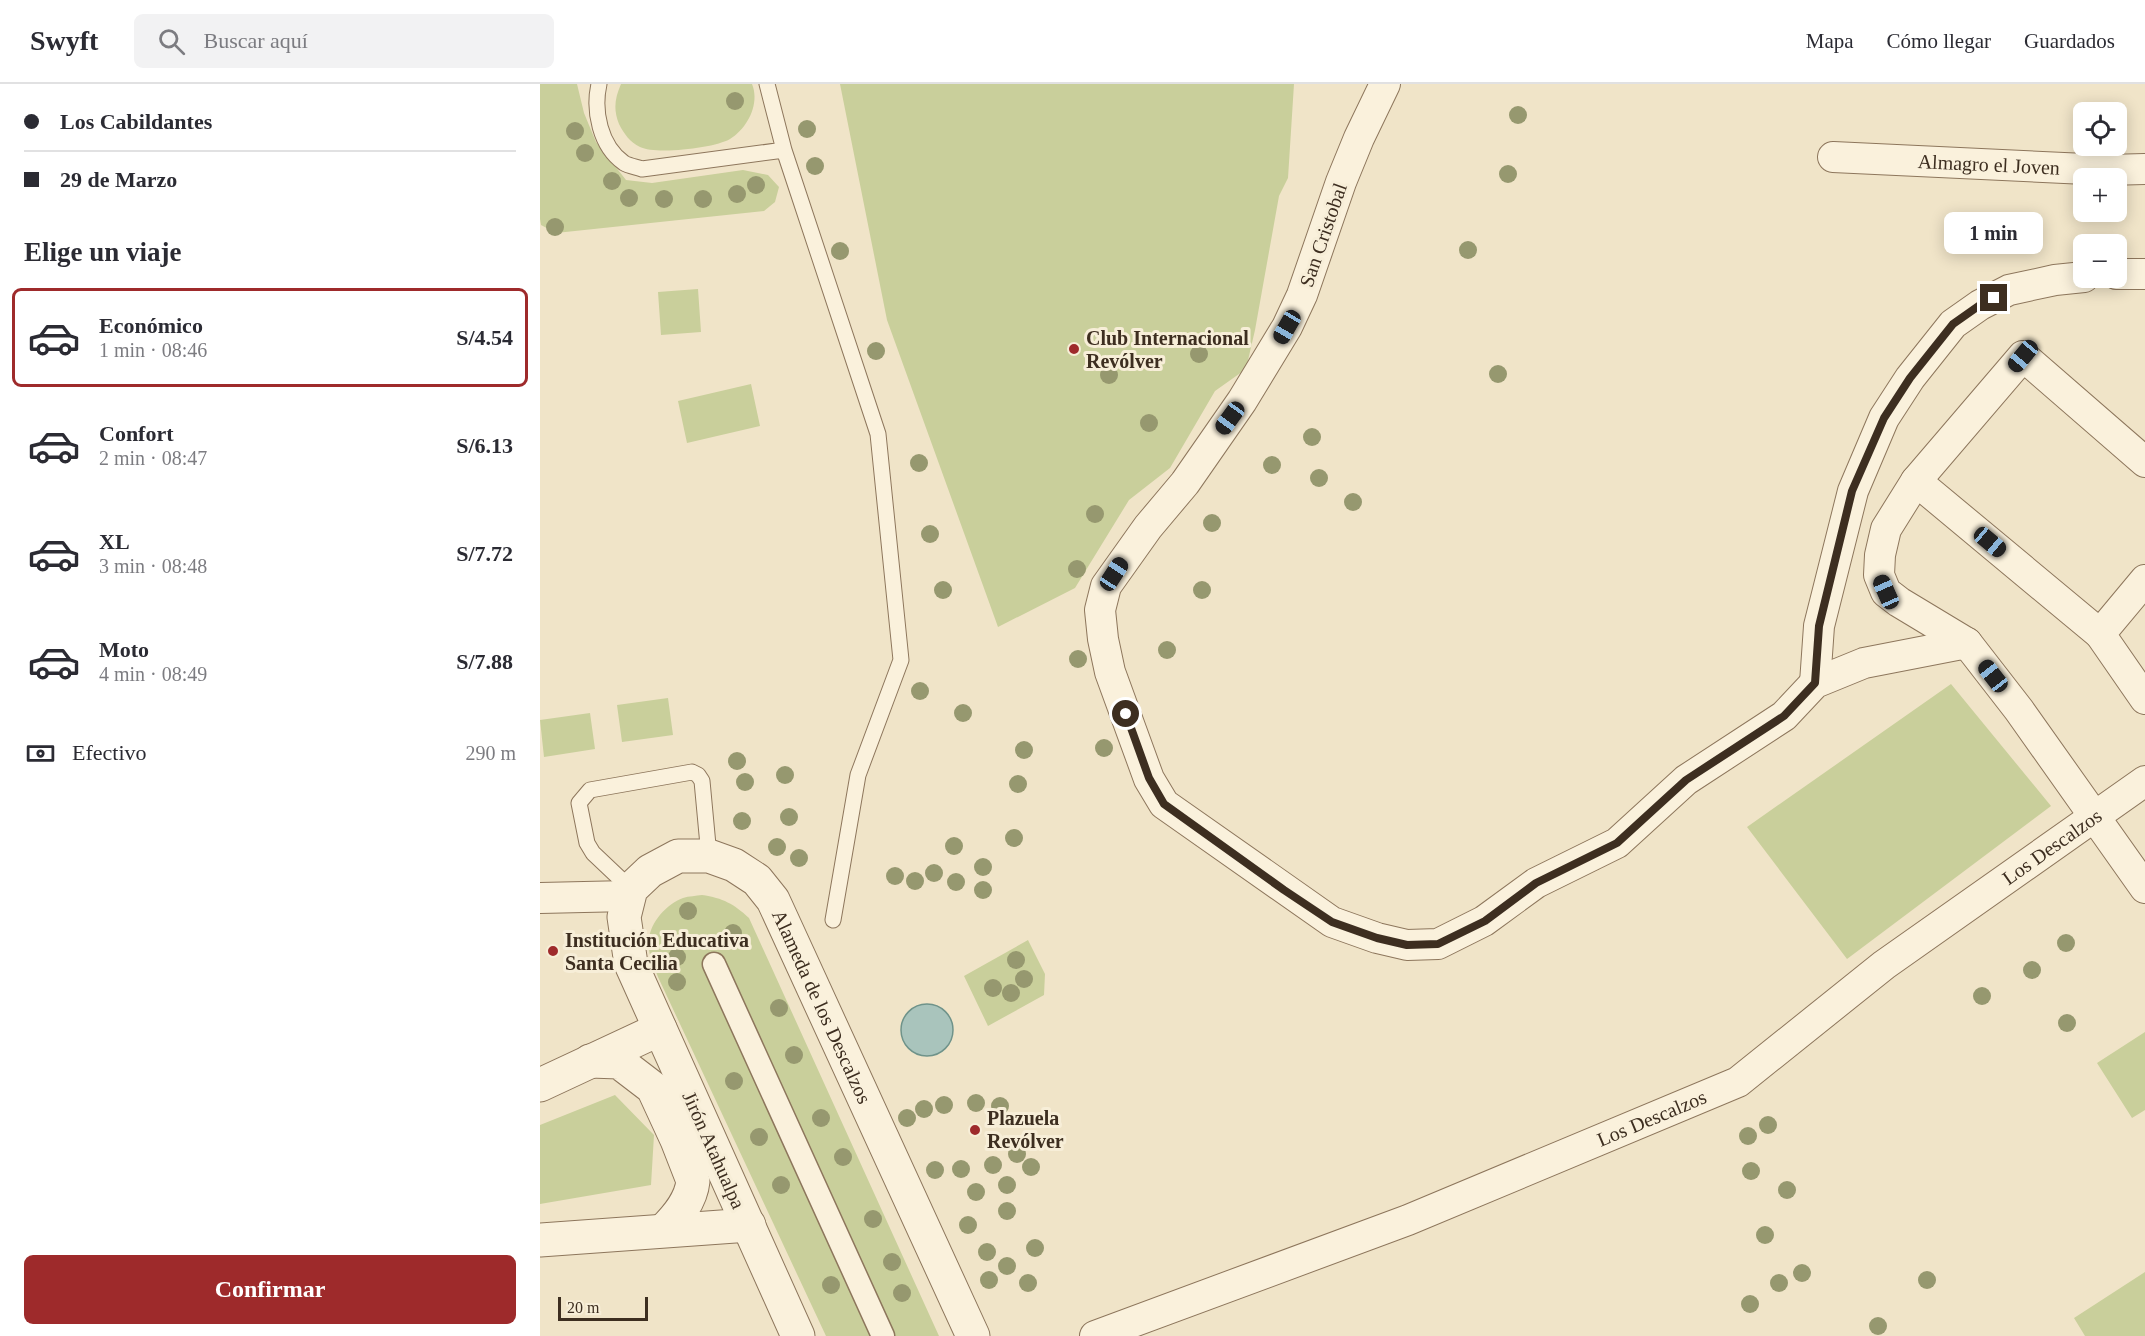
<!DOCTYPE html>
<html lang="es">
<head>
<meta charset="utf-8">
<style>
  body { margin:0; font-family:"Times New Roman",serif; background:#f2f2f3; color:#2b2b33; height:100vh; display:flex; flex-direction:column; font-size:22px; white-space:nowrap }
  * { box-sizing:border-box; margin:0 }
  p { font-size:20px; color:#7c7c81 }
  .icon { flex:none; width:33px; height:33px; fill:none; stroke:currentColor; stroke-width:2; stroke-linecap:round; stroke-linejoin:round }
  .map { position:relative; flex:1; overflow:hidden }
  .side { display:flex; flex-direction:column; background:#fff; width:540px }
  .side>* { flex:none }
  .guide { display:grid; align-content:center; height:132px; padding:0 24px; background:#fff }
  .fabs { position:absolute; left:1533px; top:18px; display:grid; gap:12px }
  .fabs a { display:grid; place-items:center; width:54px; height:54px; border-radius:9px; background:#fff; box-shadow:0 3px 15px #0003; font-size:30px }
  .scale { position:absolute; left:18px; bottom:15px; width:90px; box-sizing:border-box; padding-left:6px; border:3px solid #3d2e20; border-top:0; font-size:16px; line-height:21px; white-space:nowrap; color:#3d2e20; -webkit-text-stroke:4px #f7eed8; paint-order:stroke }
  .end { position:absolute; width:27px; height:27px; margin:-14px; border:8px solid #3d2e20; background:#fff; box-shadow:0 0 0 3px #fff }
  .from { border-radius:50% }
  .bubble { position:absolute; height:42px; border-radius:9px; background:#fff; box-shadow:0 3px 15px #0003; font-size:20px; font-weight:600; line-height:42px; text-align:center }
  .car { position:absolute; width:18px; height:36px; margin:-18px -9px; border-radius:8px; box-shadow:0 0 4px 2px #0007; background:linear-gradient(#222 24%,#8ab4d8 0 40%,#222 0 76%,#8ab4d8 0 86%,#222 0) }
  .guide b { display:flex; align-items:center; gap:21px; height:57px; font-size:22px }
  .guide b+b { border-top:2px solid #e1e1e2 }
  .guide i { width:15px; height:15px; background:#2b2b33 }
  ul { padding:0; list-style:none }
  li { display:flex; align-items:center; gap:18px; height:99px; margin:0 12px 9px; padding:0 12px; border:3px solid transparent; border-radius:9px }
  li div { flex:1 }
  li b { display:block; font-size:22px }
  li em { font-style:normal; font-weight:600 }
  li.active { border-color:#9e2a2b }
  li>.icon { width:54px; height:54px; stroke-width:1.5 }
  h2 { padding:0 24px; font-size:27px; line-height:72px }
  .pay { display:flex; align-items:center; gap:15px; height:66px; padding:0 24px; font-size:22px }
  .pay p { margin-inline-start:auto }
  .button { display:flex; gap:12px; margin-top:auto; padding:12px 24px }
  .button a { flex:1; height:69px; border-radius:9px; background:#9e2a2b; color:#fff; font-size:24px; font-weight:600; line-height:69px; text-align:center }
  header { display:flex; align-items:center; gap:36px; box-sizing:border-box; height:84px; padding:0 30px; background:#fff; border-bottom:2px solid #e1e1e2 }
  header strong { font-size:28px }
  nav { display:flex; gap:33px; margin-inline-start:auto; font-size:21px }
  .search { width:420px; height:54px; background:#f2f2f3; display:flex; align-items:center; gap:15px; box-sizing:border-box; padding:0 21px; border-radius:9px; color:#7c7c81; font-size:22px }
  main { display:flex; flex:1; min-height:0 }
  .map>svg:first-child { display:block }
  .green { fill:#c9cf9b }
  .water { fill:#a9c4bc; stroke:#6f938a; stroke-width:1.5 }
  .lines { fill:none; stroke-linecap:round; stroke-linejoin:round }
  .service-casing { stroke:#8d765c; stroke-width:17 }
  .pedestrian-casing { stroke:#8d765c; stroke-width:25 }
  .minor-casing { stroke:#8d765c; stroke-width:32 }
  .tertiary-casing { stroke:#8d765c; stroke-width:35 }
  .service { stroke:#faf1dc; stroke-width:15 }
  .pedestrian { stroke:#faf1dc; stroke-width:22 }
  .minor { stroke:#faf1dc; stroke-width:30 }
  .tertiary { stroke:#faf1dc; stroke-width:33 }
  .tree { fill:#96986f }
  .route { stroke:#3d2e20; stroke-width:8 }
  .poi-dot { fill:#9e2a2b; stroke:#f7eed8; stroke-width:2 }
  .labels { text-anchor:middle; stroke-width:6; stroke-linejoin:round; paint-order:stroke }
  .street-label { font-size:20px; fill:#3d2e20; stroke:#f7eed8 }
  .poi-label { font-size:20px; font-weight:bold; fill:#3d2e20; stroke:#f7eed8; text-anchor:start }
</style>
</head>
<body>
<header>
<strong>Swyft</strong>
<div class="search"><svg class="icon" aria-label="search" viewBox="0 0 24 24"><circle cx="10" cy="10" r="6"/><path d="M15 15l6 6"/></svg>Buscar aquí</div>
<nav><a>Mapa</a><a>Cómo llegar</a><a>Guardados</a></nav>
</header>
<main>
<section class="side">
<div class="guide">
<b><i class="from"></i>Los Cabildantes</b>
<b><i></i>29 de Marzo</b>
</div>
<h2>Elige un viaje</h2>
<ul>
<li class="active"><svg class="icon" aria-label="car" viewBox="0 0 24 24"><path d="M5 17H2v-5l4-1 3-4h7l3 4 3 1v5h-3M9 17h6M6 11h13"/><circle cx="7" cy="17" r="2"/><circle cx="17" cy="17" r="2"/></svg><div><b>Económico</b><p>1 min · 08:46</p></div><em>S/4.54</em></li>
<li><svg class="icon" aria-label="car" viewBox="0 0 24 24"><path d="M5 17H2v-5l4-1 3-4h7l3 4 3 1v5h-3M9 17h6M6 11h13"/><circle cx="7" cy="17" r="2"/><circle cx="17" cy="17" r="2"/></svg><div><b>Confort</b><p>2 min · 08:47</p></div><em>S/6.13</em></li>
<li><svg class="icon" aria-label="car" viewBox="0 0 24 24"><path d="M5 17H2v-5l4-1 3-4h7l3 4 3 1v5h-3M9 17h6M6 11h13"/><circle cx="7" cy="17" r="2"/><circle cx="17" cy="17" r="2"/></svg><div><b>XL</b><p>3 min · 08:48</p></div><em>S/7.72</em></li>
<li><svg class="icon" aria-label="car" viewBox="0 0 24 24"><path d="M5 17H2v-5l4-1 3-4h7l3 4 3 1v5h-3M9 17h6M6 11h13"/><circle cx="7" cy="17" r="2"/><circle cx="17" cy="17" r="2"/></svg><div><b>Moto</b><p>4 min · 08:49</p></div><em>S/7.88</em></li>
</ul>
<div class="pay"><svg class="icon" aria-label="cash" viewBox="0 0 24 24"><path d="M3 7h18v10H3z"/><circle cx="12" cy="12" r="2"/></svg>Efectivo<p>290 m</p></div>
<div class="button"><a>Confirmar</a></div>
</section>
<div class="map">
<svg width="1605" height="1252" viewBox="0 0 1605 1252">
  <rect width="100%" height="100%" fill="#f0e4c8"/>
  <path class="green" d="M0,0H37L44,29L56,58L86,96L112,99L203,86L228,91L239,103L235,118L224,127L16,149L1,141L0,135Z
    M81,0H212C220,19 208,44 190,55C175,64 116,71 100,63C90,58 84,50 79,40C73,25 75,14 81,0Z
    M300,0H754L748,94L739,112L715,246L706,285L675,307L630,384L589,416L535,504L458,543L347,236Z
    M158,205L161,248L121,251L118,208Z
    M211,300L220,342L147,359L138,317Z
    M1411,600L1511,722L1307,875L1207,743Z
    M128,614L133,651L82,658L77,621Z
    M50,629L55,665L4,673L0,636Z
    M162,811C183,814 194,820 209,834L399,1252H286L118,893C114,882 107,869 109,856C110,838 127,820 143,814C149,812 156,812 162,811Z
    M488,856L505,890L504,911L448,942L424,892Z
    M1605,948V1026L1592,1034L1557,979Z
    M75,1011L114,1051L111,1101L0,1120V1041Z
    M1605,1188V1252H1545L1534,1234Z"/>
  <path class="water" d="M361 946a26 26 0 1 1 52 0a26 26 0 1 1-52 0Z"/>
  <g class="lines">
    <g class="service-casing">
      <path id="service" d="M59,0C53,27 60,62 84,79C89,82 97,83 102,85L244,66
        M227,0L244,66L338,350L361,576L318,691L293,836
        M91,805L53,769L47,759L39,719L50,706L152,688L158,691L162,697L169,772"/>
    </g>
    <g class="pedestrian-casing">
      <path id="pedestrian" d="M174,880L343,1252"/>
    </g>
    <g class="minor-casing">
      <g id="minor">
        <path d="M845,0L819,54L801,98L762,211L747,243L702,317L645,399L608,443L566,502L560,526L563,555L570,588L609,695L624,720L792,838L837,854L867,861L898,860L944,837L996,799L1077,759L1146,696L1244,632L1275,599L1324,579L1427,559L1479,626L1605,804"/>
        <path id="s1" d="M1293,73L1567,86L1605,85"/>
        <path d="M1576,190H1605"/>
        <path d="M1376,397L1560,550"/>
        <path d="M1605,496L1560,550L1605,615"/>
        <path d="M1427,559L1359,518L1346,508L1339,491L1340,471L1346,445L1376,397L1483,272L1605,378"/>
        <path d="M1275,599L1279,542L1313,407L1344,334L1370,294L1413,240L1440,221L1469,206L1515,196L1544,193"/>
        <path d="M0,814L88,812"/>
        <path id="s2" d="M555,1252L868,1136L1198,998L1344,881L1605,697"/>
      </g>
    </g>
    <g class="tertiary-casing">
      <g id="tertiary">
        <path d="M50,977L79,978L113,1004L137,1056L153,1097C151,1117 137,1133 124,1146"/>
        <path d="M0,1001L120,945"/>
        <path d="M0,1156L209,1141"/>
        <path id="s3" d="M258,1252L91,880L84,833L91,805L110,787L138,772H169L194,781L217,796L233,816L433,1252"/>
      </g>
    </g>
    <use href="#service" class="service"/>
    <use href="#pedestrian" class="pedestrian"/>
    <use href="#minor" class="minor"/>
    <use href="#tertiary" class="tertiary"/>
  </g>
  <g class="tree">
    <circle cx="195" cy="17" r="9"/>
    <circle cx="978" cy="31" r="9"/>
    <circle cx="267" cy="45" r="9"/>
    <circle cx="35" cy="47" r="9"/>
    <circle cx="45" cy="69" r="9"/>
    <circle cx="275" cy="82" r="9"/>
    <circle cx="968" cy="90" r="9"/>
    <circle cx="72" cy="97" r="9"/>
    <circle cx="216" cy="101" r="9"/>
    <circle cx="197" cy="110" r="9"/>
    <circle cx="89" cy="114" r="9"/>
    <circle cx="124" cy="115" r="9"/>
    <circle cx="163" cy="115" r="9"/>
    <circle cx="15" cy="143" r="9"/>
    <circle cx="1442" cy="155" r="9"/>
    <circle cx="928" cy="166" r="9"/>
    <circle cx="300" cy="167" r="9"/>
    <circle cx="336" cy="267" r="9"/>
    <circle cx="659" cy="270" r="9"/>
    <circle cx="958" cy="290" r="9"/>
    <circle cx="569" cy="291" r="9"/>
    <circle cx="609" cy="339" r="9"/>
    <circle cx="772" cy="353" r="9"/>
    <circle cx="379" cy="379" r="9"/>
    <circle cx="732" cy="381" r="9"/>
    <circle cx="779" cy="394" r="9"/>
    <circle cx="813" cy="418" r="9"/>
    <circle cx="555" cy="430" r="9"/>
    <circle cx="672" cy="439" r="9"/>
    <circle cx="390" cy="450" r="9"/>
    <circle cx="537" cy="485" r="9"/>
    <circle cx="403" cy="506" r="9"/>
    <circle cx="662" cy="506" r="9"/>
    <circle cx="627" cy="566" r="9"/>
    <circle cx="538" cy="575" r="9"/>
    <circle cx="380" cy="607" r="9"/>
    <circle cx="423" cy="629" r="9"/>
    <circle cx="564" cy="664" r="9"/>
    <circle cx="484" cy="666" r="9"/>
    <circle cx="197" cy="677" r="9"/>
    <circle cx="245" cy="691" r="9"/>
    <circle cx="205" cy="698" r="9"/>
    <circle cx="478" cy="700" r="9"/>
    <circle cx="249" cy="733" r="9"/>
    <circle cx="202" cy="737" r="9"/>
    <circle cx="474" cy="754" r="9"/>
    <circle cx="414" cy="762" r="9"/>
    <circle cx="237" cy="763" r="9"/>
    <circle cx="259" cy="774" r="9"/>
    <circle cx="443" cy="783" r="9"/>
    <circle cx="394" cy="789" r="9"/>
    <circle cx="355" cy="792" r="9"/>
    <circle cx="375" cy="797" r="9"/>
    <circle cx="416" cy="798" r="9"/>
    <circle cx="443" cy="806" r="9"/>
    <circle cx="148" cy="827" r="9"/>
    <circle cx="193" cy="849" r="9"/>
    <circle cx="1526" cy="859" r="9"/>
    <circle cx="137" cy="873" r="9"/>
    <circle cx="476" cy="876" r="9"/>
    <circle cx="1492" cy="886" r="9"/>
    <circle cx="484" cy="895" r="9"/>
    <circle cx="137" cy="898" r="9"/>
    <circle cx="453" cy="904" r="9"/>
    <circle cx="471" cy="909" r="9"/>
    <circle cx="1442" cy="912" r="9"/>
    <circle cx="239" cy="924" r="9"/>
    <circle cx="1527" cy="939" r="9"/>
    <circle cx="254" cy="971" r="9"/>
    <circle cx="194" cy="997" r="9"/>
    <circle cx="436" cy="1019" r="9"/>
    <circle cx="404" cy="1021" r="9"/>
    <circle cx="460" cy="1022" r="9"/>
    <circle cx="384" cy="1025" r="9"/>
    <circle cx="281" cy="1034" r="9"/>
    <circle cx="367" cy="1034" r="9"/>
    <circle cx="1228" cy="1041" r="9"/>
    <circle cx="1208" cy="1052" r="9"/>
    <circle cx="219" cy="1053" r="9"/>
    <circle cx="477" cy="1070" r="9"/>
    <circle cx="303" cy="1073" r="9"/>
    <circle cx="453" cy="1081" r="9"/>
    <circle cx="491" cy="1083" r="9"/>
    <circle cx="421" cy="1085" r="9"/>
    <circle cx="395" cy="1086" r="9"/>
    <circle cx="1211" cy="1087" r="9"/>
    <circle cx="241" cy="1101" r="9"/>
    <circle cx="467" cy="1101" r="9"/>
    <circle cx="1247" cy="1106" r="9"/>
    <circle cx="436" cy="1108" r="9"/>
    <circle cx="467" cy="1127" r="9"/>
    <circle cx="333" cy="1135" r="9"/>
    <circle cx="428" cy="1141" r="9"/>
    <circle cx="1225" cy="1151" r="9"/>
    <circle cx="495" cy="1164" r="9"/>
    <circle cx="447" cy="1168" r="9"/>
    <circle cx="352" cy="1178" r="9"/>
    <circle cx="467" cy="1182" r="9"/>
    <circle cx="1262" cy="1189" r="9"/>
    <circle cx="449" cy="1196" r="9"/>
    <circle cx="1387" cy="1196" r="9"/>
    <circle cx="488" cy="1199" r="9"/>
    <circle cx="1239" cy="1199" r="9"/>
    <circle cx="291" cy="1201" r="9"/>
    <circle cx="362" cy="1209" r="9"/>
    <circle cx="1210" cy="1220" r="9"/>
    <circle cx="1338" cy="1242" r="9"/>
  </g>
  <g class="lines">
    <path class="route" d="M586,630L609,694L624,720L744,806L792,838L837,854L867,861L898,860L945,837L996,799L1077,759L1146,696L1244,632L1275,599L1279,542L1312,407L1344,334L1370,294L1413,240L1440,221L1454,214"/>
  </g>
  <g class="poi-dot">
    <circle cx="534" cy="265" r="6"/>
    <circle cx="13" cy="867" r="6"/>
    <circle cx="435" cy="1046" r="6"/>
  </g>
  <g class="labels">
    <g class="street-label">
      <text dy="7" stroke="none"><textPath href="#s1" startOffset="156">Almagro el Joven</textPath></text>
      <text transform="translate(783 151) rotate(-71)" y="7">San Cristobal</text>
      <text dy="7" stroke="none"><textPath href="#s2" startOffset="1084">Los Descalzos</textPath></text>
      <text dy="7" stroke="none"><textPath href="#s3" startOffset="770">Alameda de los Descalzos</textPath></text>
      <text dy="7" stroke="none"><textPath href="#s2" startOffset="598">Los Descalzos</textPath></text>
      <text transform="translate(174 1066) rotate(66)" y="7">Jirón Atahualpa</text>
    </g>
    <g class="poi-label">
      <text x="546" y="261">Club Internacional<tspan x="546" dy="23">Revólver</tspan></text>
      <text x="25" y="863">Institución Educativa<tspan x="25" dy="23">Santa Cecilia</tspan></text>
      <text x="447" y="1041">Plazuela<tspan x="447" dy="23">Revólver</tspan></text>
    </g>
  </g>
</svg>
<div class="fabs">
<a><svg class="icon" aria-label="locate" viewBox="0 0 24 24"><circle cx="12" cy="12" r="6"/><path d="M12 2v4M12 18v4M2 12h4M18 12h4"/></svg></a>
<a>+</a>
<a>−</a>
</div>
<div class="scale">20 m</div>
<i class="end from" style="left:586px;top:630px"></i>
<i class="end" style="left:1454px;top:214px"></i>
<div class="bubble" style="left:1404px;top:128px;width:99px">1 min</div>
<i class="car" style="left:747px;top:243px;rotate:210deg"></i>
<i class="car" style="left:1483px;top:272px;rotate:220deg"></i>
<i class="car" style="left:690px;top:334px;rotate:216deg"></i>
<i class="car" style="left:1450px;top:458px;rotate:130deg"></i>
<i class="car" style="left:574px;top:490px;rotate:33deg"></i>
<i class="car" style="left:1346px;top:508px;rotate:336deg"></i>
<i class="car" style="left:1453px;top:592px;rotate:322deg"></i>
</div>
</main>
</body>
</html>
